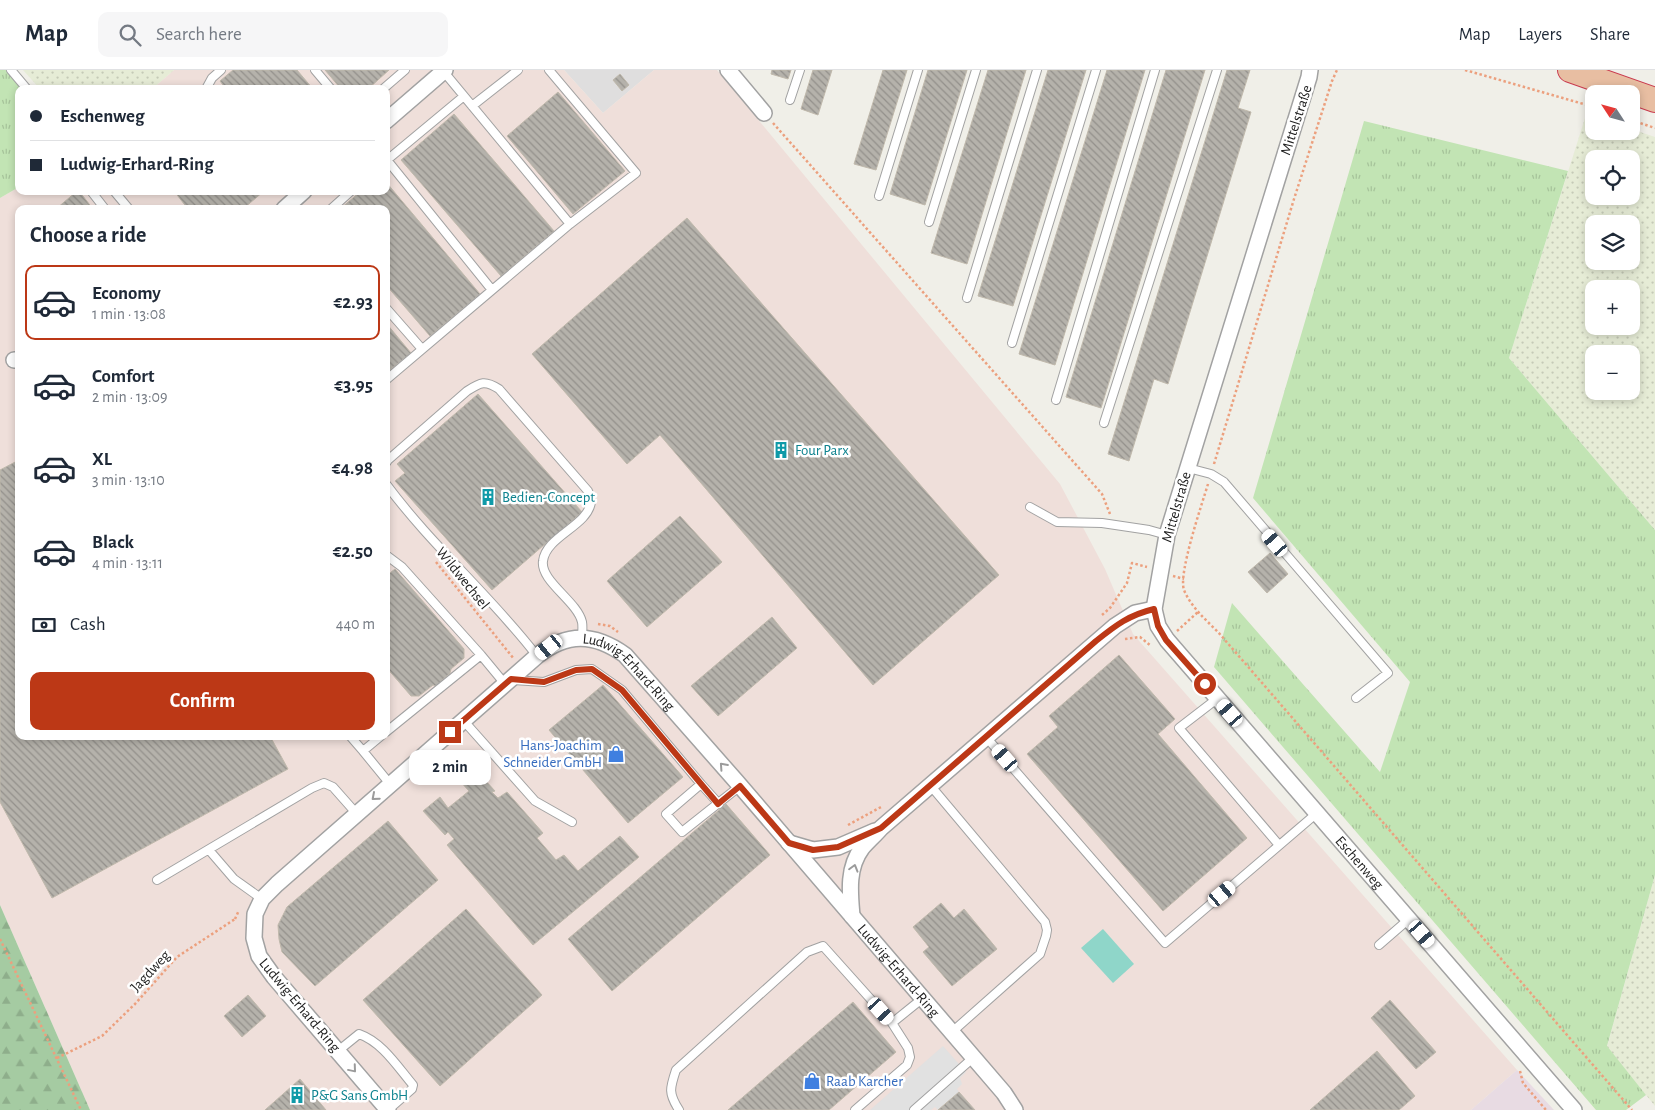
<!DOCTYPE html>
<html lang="en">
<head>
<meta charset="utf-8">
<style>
  body { margin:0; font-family:"Alegreya Sans",sans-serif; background:#f6f6f7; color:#1f2937; height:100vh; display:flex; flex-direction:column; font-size:19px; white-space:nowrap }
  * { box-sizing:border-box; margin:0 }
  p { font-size:16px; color:#747a83 }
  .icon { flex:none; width:28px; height:28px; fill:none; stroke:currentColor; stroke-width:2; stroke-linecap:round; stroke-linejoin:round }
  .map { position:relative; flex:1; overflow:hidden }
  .sheet { position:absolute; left:15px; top:135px; width:375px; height:535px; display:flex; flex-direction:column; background:#fff; border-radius:10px; box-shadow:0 2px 8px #0003 }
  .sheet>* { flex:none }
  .hud { position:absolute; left:15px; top:15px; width:375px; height:110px; border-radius:10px; box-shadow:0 2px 8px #0003; display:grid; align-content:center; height:110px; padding:0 15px; background:#fff }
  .needle { width:32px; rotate:306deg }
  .buttons { position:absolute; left:1585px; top:15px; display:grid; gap:10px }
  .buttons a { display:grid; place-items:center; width:55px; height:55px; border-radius:10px; background:#fff; box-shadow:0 2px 8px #0003; font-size:25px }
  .end { position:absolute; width:22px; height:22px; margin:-11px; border:6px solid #bc3816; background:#fff; box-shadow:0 0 0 2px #fff }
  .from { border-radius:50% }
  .bubble { position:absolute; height:35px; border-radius:10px; background:#fff; box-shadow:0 2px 8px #0003; font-size:16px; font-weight:600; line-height:35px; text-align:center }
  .car { position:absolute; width:15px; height:30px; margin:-15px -8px; border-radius:6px; box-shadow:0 0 4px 1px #0007; background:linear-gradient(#fff 24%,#345 0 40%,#fff 0 76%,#345 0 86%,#fff 0) }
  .hud b { display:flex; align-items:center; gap:18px; height:48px; font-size:19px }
  .hud b+b { border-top:1px solid #e0e1e3 }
  .hud i { width:12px; height:12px; background:#1f2937 }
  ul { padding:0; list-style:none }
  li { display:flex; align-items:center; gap:15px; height:75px; margin:0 10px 8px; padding:0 5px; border:2px solid transparent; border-radius:10px }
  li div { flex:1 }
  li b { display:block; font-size:19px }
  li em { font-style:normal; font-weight:600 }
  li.on { border-color:#bc3816 }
  li>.icon { width:45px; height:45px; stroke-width:1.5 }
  h2 { padding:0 15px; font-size:22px; line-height:60px }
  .pay { display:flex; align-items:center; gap:12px; height:55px; padding:0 15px; font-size:19px }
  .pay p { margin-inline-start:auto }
  .action { display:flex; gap:10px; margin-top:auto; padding:10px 15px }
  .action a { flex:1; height:58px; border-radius:10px; background:#bc3816; color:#fff; font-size:20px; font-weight:600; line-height:58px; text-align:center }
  header { display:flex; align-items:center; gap:30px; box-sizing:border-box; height:70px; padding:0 25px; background:#fff; border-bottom:1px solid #e0e1e3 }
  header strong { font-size:24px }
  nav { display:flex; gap:28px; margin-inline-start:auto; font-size:18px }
  .search { width:350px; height:45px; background:#f6f6f7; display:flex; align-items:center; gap:12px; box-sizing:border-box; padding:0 18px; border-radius:10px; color:#747a83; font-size:19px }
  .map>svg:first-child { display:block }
  .residential { fill:#dfdede }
  .commercial { fill:#efdfda; fill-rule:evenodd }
  .industrial { fill:#e8dbe3 }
  .farmland { fill:url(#farmland-dots); fill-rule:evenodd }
  .grass { fill:url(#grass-tufts) }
  .forest { fill:url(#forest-firs) }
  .pitch { fill:#8fd6c9 }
  .parking { fill:#e1e1e1 }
  .building { fill:url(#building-back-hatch); stroke:#c0b9ac }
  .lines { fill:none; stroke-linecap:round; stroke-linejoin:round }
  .service-casing { stroke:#a2a2a2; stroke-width:10 }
  .minor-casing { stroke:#a2a2a2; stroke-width:18 }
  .trunk-casing { stroke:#c93a4e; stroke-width:26 }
  .path { stroke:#eca07e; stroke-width:2.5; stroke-dasharray:2.5 2.5; stroke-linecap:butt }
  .service { stroke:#fff; stroke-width:8 }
  .minor { stroke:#fff; stroke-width:15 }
  .trunk { stroke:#e8bea2; stroke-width:24 }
  .oneway { stroke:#9b9b9b }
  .route { stroke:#bc3816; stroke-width:6 }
  .labels { text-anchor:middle; stroke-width:5; stroke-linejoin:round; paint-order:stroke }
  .street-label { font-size:15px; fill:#212121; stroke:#fff }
  .culture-label { font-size:15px; fill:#0d838f; stroke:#fff; text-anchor:start }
  .shop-label { font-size:15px; fill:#366cbe; stroke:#fff; text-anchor:end }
</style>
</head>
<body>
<header>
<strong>Map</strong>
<div class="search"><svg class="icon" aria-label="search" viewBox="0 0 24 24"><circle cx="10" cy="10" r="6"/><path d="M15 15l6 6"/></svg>Search here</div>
<nav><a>Map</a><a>Layers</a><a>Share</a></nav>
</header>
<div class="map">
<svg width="1655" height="1040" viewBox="0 0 1655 1040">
  <defs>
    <pattern id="farmland-dots" width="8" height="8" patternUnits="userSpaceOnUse" patternTransform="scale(1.25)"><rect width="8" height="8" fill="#e6ecd6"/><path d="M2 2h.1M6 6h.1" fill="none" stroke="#c5cab7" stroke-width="1.8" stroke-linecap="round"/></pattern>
    <pattern id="grass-tufts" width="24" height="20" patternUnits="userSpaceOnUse" patternTransform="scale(1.25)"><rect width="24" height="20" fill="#c2e4b4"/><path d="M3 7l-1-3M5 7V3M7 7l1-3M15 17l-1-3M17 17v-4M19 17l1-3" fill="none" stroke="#a6c39a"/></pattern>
    <pattern id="forest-firs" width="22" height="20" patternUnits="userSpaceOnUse" patternTransform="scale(1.25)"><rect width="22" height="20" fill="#a5cba2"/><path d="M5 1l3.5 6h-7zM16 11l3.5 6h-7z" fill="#8eae8b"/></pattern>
    <pattern id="building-back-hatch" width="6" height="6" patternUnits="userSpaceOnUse" patternTransform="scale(1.25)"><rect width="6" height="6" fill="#b5b2ab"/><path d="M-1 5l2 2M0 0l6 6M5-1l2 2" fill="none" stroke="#93908b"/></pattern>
  </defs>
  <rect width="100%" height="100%" fill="#f0efe8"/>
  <path class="residential" d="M564,0H654L603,43Z"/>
  <path class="commercial" d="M174,0H564L603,43L654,0H717L1060,414L1105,499L1133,564L1517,1000L1471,1040H90L0,835V128L19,117V121H386V19H152ZM19,139H386V666H19Z"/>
  <path class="industrial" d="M1517,1000L1554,1040H1471Z"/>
  <path class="farmland" d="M23,0H174L152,19H40Z
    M1586,45L1594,47V61H1631V59L1655,67V460L1509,288ZM1594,89H1631V126H1594ZM1594,154H1631V191H1594ZM1594,219H1631V256H1594ZM1594,284H1631V321H1594Z
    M1655,805V1036L1607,977Z"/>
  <path class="grass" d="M0,0H7L21,19H19V117L0,128Z
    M1364,51L1568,101L1509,288L1655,460V805L1607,976L1646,1025L1626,1040H1596L1214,597L1232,533L1380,702L1410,612L1253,428Z"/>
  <path class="forest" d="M0,835L90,1040H0Z"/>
  <path class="pitch" d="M1103,859L1134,894L1113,913L1081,878Z"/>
  <path class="parking" d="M943,976L966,1002L960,1008L962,1014L957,1019L959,1022L938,1040L935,1037L931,1040H870Z"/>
  <path class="building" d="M233,0H297L313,19H226L220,11Z
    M325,0H389L368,19H341Z
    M772,0H791L788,9L771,4Z
    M813,0H832L818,45L801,39Z
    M883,0H907L876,100L854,94Z
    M928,0H967L925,135L890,124Z
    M988,0H1026L967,194L931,183Z
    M1048,0H1086L1013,236L978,226Z
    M1107,0H1145L1055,295L1019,284Z
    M1166,0H1205L1101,338L1066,327Z
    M1227,0H1250L1238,38L1251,42L1168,314L1154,309L1129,391L1108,384Z
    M620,4L629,15L622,21L613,10Z
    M558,22L625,101L573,144L507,66Z
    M454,44L554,161L501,206L401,90Z
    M386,112L480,224L430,266L386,215V139H340L361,121H386Z
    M77,121H79L93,139H56Z
    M174,121H264L243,139H188Z
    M687,148L999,505L873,615L660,365L627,394L532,284Z
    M386,253L411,283L386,303Z
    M478,324L582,442L492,520L395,411L405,403L397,394Z
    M19,390V666H270L288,699L52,828L0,732V400Z
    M680,446L722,492L647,557L607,511Z
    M1270,483L1288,504L1267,523L1248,502Z
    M395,499L464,579V588L451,599L450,603L436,616L433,615L419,626H411L386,597V506Z
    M772,547L797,578L718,646L691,616Z
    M1119,585L1175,649L1158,664L1247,768L1163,841L1027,684L1058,657L1049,646Z
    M603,615L683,707L628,753L549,660Z
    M474,698L495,721L492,722L498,728L507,722L543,763L537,768L556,790L564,785L578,801L620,766L639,787L533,875L447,775L454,769L448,762L445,765L423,741L440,727L448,738L469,721L460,711Z
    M726,734L770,785L612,921L568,869Z
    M388,751L438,810L315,916L282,882L279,869L278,855L287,837Z
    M941,833L954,848L964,839L997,879L952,916L923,882L929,877L913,857Z
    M466,839L542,925L440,1016L363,930Z
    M248,925L266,946L242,967L224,946Z
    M1390,930L1436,982L1416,999L1371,948Z
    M853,932L896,982L829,1040H728Z
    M1377,981L1415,1026L1399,1040H1310Z
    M300,1009L326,1040H265Z
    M959,1022L975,1040H938Z"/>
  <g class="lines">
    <g class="service-casing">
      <path id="service" d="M11,0L27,19
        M315,0L331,19
        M549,0L636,103L570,154
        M206,19L212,8L221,0
        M383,19L405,0
        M464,26L387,90L492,220
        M790,30L800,0
        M472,36L518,0
        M91,121L105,139
        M114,121L129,139
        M879,126L918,0
        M331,139L351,121
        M929,152L976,0
        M967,228L1037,0
        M386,238L422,279
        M1012,273L1096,0
        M386,310L570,154L444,2
        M1056,330L1155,0
        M1104,353L1217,0
        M386,393L388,390L467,321C481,312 485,310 499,319L588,421C589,424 591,428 591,432C588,456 546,466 543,491C540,511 577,531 582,552C583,557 582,563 582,568
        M1188,398L1211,404L1224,412L1388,603L1356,628
        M386,414C432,476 491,526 537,586
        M1030,437L1057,452L1102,453L1149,460L1167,465
        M386,485L402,497L481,585
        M513,610L544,612L576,600L592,599L622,620L701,714
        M1218,628L1179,658L1279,775
        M463,650L535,731L572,752
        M386,662L481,585L505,614
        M350,666L363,681
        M381,666L363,681L390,714
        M986,667L1165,873L1317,743
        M930,715L1045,852L1047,860L1046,866L1040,884L952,962
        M719,734L701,714L666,744L682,762L740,716
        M209,780L234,809L262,829
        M157,810L312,718L324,713L333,717L356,743
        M1379,875L1409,849
        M892,953L923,928
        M338,981L359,964C382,972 397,996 413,1015L412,1019L388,1040
        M679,1040C668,1023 670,1018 676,1000L807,882L823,876L892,953L908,978L910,987L907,995L855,1040
        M914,1040L974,987"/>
    </g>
    <g class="minor-casing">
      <g id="minor">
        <path d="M728,0L764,43"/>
        <path id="s1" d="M1310,0L1309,7L1167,465L1154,539L1158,556L1167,570L1574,1040"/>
        <path d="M386,51L445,0"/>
        <path d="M284,139L304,121"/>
        <path d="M14,290H19"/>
        <path d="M789,773L813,780L838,777L875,761"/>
        <path d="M852,846C850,823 847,798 862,778C868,771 875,765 881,758L1115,556L1135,543L1154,539"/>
        <path id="s2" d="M388,1040L274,907L259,886L254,868L255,844L262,829L277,814L537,586C567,562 594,563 625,585L736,711L1004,1023L1015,1040"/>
      </g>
    </g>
    <g class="trunk-casing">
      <path id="trunk" d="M1570,0L1655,30"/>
    </g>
    <path class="path" d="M1465,0L1594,37
      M1631,50L1655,58
      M773,53L1102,424L1110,444
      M1214,394L1294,129L1332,11L1337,0
      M1208,414C1202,434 1178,504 1184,520C1191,537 1205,549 1218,562L1632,1040
      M436,492L514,589
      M1173,506L1184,509
      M1102,545L1110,538L1127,513L1132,493L1147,497
      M598,554L610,556L618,562
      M1177,561L1198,542
      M1125,569L1140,567L1151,576
      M848,755L881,737
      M235,849L239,840
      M0,869L81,1040
      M57,988L102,966L135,934L177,887L235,849
      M1520,1001L1523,1013L1546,1040"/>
    <use href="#service" class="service"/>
    <use href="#minor" class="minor"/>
    <use href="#trunk" class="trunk"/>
  </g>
  <defs><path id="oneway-chevron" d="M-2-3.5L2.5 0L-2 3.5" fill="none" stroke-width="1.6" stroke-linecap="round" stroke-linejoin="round" transform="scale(1.25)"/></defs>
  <g class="oneway">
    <use href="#oneway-chevron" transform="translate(723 696) rotate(-132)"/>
    <use href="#oneway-chevron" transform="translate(375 727) rotate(139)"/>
    <use href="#oneway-chevron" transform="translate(854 798) rotate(-74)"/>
    <use href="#oneway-chevron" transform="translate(353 999) rotate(50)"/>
  </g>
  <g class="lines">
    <path class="route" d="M450,662L511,609L544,612L576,600L592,599L622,620L718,734L740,716L789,773L813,780L838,777L881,758L1096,571C1116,555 1129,545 1154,539L1158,556L1166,570L1205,614"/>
  </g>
  <defs>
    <g id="building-bare" transform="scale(1.35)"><path d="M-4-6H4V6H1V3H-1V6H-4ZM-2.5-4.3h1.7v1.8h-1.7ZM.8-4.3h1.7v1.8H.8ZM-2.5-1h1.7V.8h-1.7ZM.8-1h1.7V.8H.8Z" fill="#0f9aa8" stroke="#fff" stroke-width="2.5" paint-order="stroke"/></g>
    <g id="shop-bare" transform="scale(1.35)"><path d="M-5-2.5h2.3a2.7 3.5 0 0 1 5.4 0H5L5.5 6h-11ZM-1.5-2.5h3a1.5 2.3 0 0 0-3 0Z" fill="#3f7fe0" stroke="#fff" stroke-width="2.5" paint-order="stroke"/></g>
  </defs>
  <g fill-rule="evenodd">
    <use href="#building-bare" x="781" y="380"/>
    <use href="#building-bare" x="488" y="427"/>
    <use href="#shop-bare" x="616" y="684"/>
    <use href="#shop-bare" x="812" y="1011"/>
    <use href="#building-bare" x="297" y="1025"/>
  </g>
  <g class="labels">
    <g class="street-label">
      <text transform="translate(1296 50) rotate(-72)" y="5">Mittelstraße</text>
      <text transform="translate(1176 437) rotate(-74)" y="5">Mittelstraße</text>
      <text transform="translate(463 508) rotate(51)" y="5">Wildwechsel</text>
      <text dy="5" stroke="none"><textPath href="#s2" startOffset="736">Ludwig-Erhard-Ring</textPath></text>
      <text dy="5" stroke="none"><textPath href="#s1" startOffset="890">Eschenweg</textPath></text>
      <text dy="5" stroke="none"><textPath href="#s2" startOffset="1141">Ludwig-Erhard-Ring</textPath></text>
      <text transform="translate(150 901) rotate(-47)" y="5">Jagdweg</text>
      <text transform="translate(300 935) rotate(50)" y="5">Ludwig-Erhard-Ring</text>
    </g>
    <g class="culture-label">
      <text x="795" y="385">Four Parx</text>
      <text x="502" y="432">Bedien-Concept</text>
      <text x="311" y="1030">P&amp;G Sans GmbH</text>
    </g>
    <g class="shop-label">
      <text x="602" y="680">Hans-Joachim<tspan x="602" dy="17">Schneider GmbH</tspan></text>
      <text x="826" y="1016" text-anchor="start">Raab Karcher</text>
    </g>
  </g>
</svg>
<div class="buttons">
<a><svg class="needle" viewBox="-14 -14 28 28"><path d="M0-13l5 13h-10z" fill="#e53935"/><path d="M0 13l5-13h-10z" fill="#747a83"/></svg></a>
<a><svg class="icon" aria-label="locate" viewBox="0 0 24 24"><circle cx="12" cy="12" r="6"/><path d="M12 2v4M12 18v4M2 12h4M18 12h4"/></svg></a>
<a><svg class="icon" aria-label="layers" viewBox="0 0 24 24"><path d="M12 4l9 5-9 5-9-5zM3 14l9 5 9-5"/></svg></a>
<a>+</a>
<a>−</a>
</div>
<i class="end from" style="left:1205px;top:614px"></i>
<i class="end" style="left:450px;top:662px"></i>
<div class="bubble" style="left:409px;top:680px;width:82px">2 min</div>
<i class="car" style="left:1275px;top:473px;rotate:319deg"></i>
<i class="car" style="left:549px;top:577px;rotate:231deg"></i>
<i class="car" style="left:1230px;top:643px;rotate:319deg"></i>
<i class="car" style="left:1005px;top:688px;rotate:319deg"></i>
<i class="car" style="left:1222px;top:824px;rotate:50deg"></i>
<i class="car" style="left:1422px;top:864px;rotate:139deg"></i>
<i class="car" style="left:881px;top:941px;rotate:138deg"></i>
<div class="hud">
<b><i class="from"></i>Eschenweg</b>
<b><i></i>Ludwig-Erhard-Ring</b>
</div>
<section class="sheet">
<h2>Choose a ride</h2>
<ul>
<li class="on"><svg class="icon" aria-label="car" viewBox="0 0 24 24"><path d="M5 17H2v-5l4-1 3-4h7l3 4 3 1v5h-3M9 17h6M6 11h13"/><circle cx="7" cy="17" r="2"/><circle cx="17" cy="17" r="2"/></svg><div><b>Economy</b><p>1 min · 13:08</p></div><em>€2.93</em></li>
<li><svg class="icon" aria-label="car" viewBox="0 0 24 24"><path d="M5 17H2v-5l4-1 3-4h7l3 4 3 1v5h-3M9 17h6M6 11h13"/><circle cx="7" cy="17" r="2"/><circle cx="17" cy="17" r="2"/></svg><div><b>Comfort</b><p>2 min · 13:09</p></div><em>€3.95</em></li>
<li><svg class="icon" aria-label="car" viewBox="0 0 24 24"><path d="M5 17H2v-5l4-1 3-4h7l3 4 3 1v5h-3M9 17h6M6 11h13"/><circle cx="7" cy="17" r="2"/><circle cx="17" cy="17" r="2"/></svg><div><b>XL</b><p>3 min · 13:10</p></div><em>€4.98</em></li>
<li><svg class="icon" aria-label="car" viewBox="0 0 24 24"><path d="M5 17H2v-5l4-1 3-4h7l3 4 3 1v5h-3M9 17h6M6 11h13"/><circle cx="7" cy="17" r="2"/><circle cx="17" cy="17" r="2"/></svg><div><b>Black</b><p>4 min · 13:11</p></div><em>€2.50</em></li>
</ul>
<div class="pay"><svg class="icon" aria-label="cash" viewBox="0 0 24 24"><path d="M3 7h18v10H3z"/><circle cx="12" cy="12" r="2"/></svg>Cash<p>440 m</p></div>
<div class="action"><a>Confirm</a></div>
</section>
</div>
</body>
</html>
